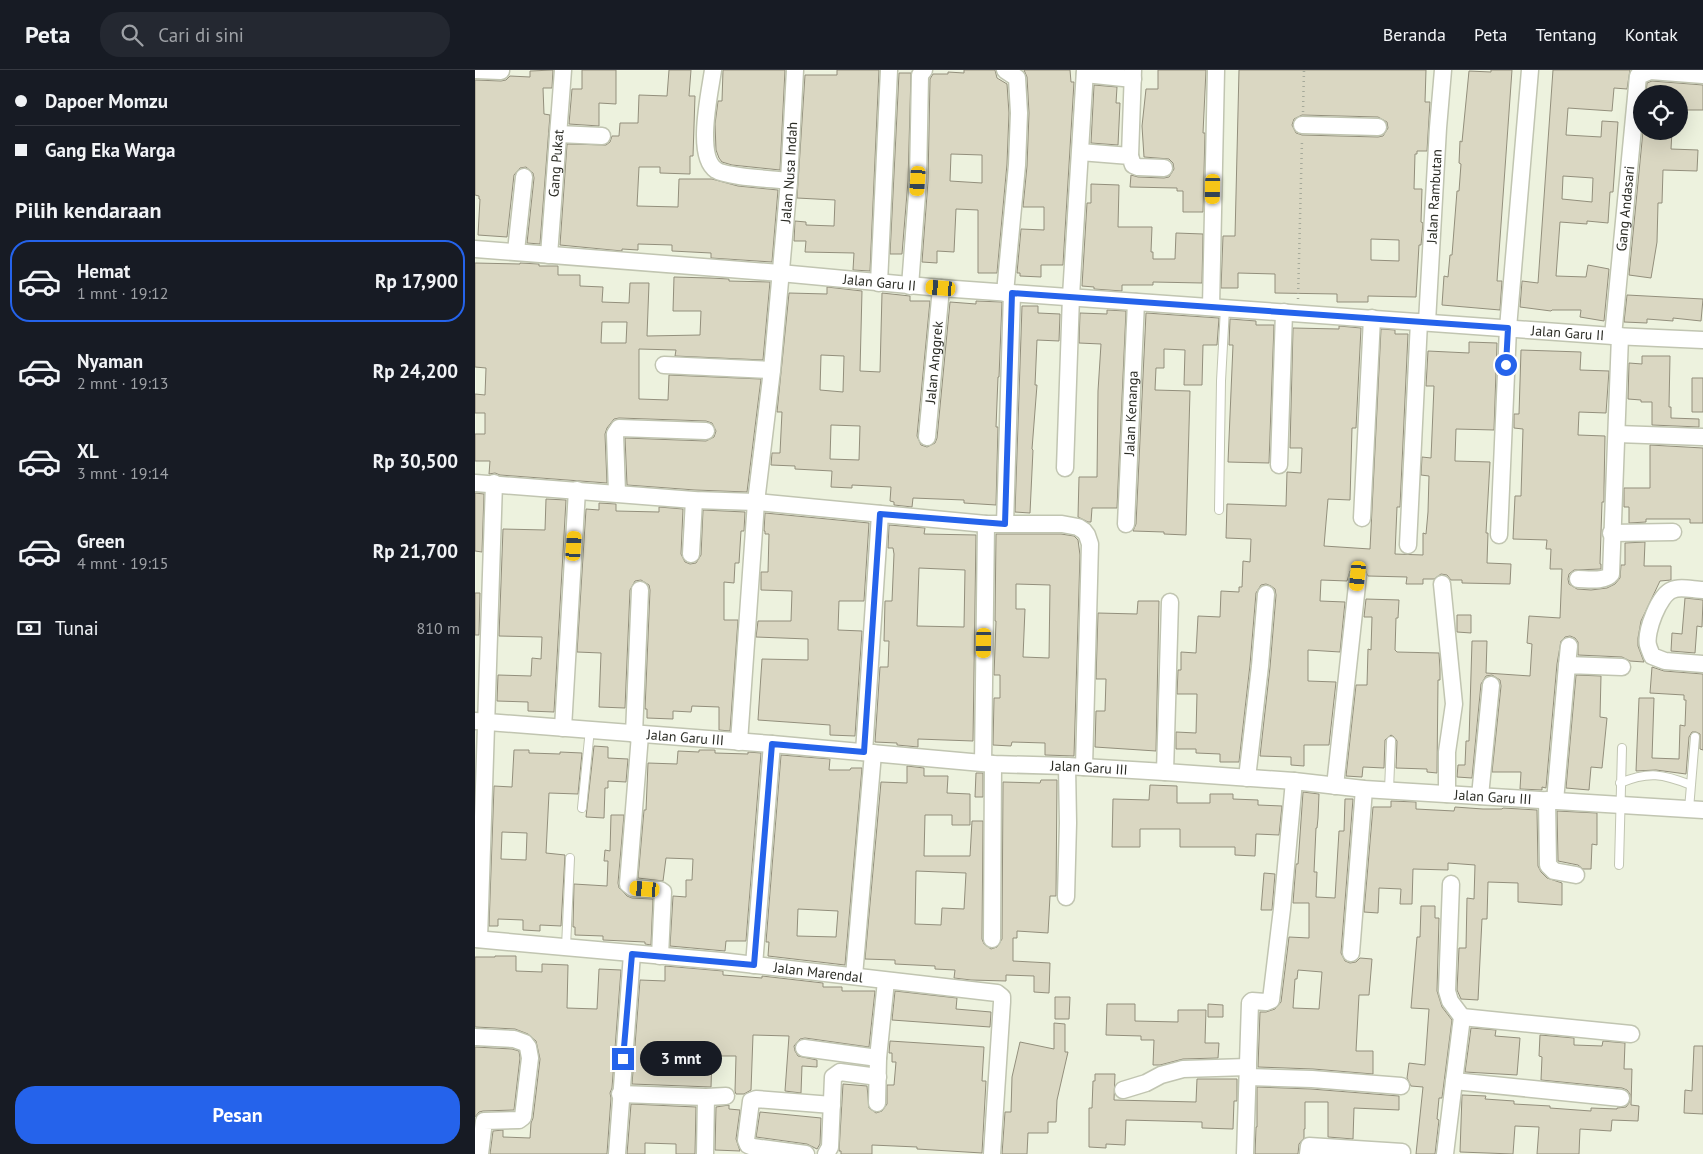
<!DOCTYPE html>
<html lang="id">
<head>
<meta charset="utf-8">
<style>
  body { margin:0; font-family:"PT Sans",sans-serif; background:#242831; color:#f1f3f6; height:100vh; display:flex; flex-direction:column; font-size:19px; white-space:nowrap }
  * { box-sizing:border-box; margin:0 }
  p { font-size:16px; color:#9ea1a6 }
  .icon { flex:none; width:28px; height:28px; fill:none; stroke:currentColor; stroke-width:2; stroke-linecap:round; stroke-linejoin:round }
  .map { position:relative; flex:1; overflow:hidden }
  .drawer { display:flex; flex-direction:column; background:#171b24; width:475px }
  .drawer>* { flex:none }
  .guide { display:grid; align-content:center; height:110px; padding:0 15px; background:#171b24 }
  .controls { position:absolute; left:1158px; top:15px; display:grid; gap:10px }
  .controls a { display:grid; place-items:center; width:55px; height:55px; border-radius:50%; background:#171b24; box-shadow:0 5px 20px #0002; font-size:25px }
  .end { position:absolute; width:22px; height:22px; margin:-11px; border:6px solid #2563eb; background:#fff; box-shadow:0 0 0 2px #fff }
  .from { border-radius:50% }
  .bubble { position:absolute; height:35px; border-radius:18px; background:#171b24; box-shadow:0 5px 20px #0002; font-size:16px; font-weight:700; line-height:35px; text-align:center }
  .car { position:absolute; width:15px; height:30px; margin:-15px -8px; border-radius:6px; box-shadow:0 0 4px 1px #0007; background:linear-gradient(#f5c518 24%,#345 0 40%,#f5c518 0 76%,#345 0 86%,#f5c518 0) }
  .guide b { display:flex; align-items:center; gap:18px; height:48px; font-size:19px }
  .guide b+b { border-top:1px solid #363941 }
  .guide i { width:12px; height:12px; background:#f1f3f6 }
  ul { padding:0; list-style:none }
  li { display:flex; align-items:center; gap:15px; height:82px; margin:0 10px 8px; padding:0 5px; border:2px solid transparent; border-radius:20px }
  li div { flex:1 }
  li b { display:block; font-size:19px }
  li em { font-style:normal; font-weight:700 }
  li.selected { border-color:#2563eb }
  li>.icon { width:45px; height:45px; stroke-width:1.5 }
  h2 { padding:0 15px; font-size:22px; line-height:60px }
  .pay { display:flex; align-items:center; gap:12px; height:55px; padding:0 15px; font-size:19px }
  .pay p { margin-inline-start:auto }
  .primary-button { display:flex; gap:10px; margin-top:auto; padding:10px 15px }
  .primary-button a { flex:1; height:58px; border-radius:20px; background:#2563eb; color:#fff; font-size:20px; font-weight:700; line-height:58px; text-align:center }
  header { display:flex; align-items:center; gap:30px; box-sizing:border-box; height:70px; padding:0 25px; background:#171b24; border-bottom:1px solid #363941 }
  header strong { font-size:24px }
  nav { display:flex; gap:28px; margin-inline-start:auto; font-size:18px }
  .search { width:350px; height:45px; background:#242831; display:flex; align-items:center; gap:12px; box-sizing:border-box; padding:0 18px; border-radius:20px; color:#9ea1a6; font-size:19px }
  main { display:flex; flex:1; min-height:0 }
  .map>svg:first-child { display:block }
  .building { fill:#dad7c2; stroke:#938f7c; fill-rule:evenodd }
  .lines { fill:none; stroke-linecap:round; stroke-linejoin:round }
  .lane-casing { stroke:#c1c5b1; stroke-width:10 }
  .street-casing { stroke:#c1c5b1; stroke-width:19 }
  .path { stroke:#a5a99a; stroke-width:2.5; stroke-dasharray:1 4; stroke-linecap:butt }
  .lane { stroke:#fff; stroke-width:8 }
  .street { stroke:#fff; stroke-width:16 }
  .route { stroke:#2563eb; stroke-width:6 }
  .labels { text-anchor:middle; stroke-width:5; stroke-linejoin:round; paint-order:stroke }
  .street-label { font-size:14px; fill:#2b2c25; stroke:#edf2de }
</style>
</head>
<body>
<header>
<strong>Peta</strong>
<div class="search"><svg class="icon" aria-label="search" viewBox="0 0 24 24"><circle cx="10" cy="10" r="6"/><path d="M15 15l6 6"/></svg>Cari di sini</div>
<nav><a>Beranda</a><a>Peta</a><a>Tentang</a><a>Kontak</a></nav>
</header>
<main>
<section class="drawer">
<div class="guide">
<b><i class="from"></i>Dapoer Momzu</b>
<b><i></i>Gang Eka Warga</b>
</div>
<h2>Pilih kendaraan</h2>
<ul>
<li class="selected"><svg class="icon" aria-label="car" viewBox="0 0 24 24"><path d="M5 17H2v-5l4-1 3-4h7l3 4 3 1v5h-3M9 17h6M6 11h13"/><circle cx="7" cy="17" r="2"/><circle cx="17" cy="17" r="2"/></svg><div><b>Hemat</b><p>1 mnt · 19:12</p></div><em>Rp 17,900</em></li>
<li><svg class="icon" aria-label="car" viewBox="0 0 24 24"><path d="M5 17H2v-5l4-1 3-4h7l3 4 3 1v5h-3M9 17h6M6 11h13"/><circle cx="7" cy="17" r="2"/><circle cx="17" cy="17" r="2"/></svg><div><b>Nyaman</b><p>2 mnt · 19:13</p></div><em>Rp 24,200</em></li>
<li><svg class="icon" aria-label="car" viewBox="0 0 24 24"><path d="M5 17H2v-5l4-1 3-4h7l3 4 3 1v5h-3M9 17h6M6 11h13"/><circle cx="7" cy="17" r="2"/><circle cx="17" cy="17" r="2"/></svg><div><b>XL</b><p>3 mnt · 19:14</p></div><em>Rp 30,500</em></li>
<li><svg class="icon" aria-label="car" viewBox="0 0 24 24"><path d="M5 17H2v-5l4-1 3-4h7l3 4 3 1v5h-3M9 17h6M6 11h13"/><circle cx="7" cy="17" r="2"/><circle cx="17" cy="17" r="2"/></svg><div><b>Green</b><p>4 mnt · 19:15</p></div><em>Rp 21,700</em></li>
</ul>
<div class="pay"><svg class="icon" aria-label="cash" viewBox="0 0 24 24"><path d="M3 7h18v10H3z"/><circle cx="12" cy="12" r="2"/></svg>Tunai<p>810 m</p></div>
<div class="primary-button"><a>Pesan</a></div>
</section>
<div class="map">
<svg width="1228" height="1084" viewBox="0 0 1228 1084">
  <rect width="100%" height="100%" fill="#edf2de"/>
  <path class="building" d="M78,0L77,18H68L69,44L75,45L65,174L52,173L59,108L58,103L51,97L45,98L39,105L32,167L3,165L5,129H4V126L0,125V10L26,11L31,10L35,6L55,7V1Z
    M107,0H141V34L124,33V56L94,54L97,19H107Z
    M194,0H216L214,26H220L218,86H215V104L185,103V97H164L162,136L203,137L204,109H237L263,116L303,120L297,192L236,188V183L197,181V175L163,174V180L147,179V181L85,175L92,74L131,75L135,72L137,66H144L145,53H163L164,25L192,26Z
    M248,0H310L305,100L257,95L247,92L244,88L241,80L240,54L243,31H247Z
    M362,0H404L395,201L378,200L379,183L330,182L331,171H319L320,151L331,152V155L359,156L360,130L322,128L330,5H362Z
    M489,0H520L522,8L532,14L534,43L532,94L522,203H503V140L481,139L479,182L462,181V193L447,192L453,111L455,9L458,4H473V2L489,3ZM476,84L507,85V113L475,111Z
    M549,0H595L596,12H599L588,195H566V207L545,206V203H542L546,159L569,160V137H548L552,96L554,43L552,7Z
    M683,0H731L728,63H730L728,142H708V121H702V118L655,117L656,105L663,107L689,108L694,107L699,99L698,93L694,89L669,87L667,56L671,19H683Z
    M764,0H951L950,32H955L952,81H942V84H940L939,119H947L946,152L948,153L946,175H944L941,227L893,226V232H862V224L800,223V204L763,203V218H746L748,166H760ZM827,45L903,47L912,52L913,58L908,66L903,67L827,65L821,63L817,55L819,49ZM896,169L924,170V191L896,190Z
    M1016,0H1037L1022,211H1027L1025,240L967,235L969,206L973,207L975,185H977L982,121H984L986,94L984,93L985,71L987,72L994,1L1016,2Z
    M1078,0H1155L1152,19L1139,18L1137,41L1093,38L1091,65L1126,67L1127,51L1143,52L1138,122H1135L1133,153L1112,151V154L1085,152L1081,206L1111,207L1113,195L1134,199L1129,251L1105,247L1106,240H1077L1076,241L1045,237L1047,211L1063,213ZM1088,106L1118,108L1117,132L1087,129Z
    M424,3H436L433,111L427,184H415Z
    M1177,11L1228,15V40H1205L1206,24H1171L1172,13Z
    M619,15L642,17L641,33H645L643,75L616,73Z
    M1168,61H1197L1196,79L1223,80L1222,101L1188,100L1187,133H1183L1182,172L1176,208L1154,205Z
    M616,114L644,115L643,157H677L676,182H678V189H700L701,163L728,164L727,213L678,212V215H647V221L619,219V217L607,216L612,133H616Z
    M0,193L45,194V193L64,194V196H83V205H105V216L128,217L127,232L154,233L155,213H174L172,266L225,265L226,241H198L199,207L235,208L254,209V211L295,212L288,290L200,286L201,280L164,279V329L193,330L194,305L286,309L272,422L220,420L152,415L150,368L231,371L239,367L241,361L237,353L231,351L144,348L139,349L132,358L130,364L132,413L25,405L20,403L14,404L15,391H0V364H10V343H0V324L10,325L11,298L0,297ZM127,252H152L151,273H126Z
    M352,217L387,221L385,301L405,302L407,223L435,226V231H455L442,366L446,375L452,377L460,373L462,368L475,232L501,234V231L527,232L524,307H523L521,357H523L521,435L489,433V430L438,428L437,437L419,435V432L415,431L416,417L377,415V418L356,417L357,401L320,399V396L296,395L297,383H305L307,342H302L314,223L352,224ZM346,285L369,286L368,322L345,320ZM356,355L385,356L384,390L355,389Z
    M1152,225L1228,229L1226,251L1198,248V251L1172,249V253L1149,252Z
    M547,236H563V243L585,244L584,271L562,270L560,315H562L557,379L558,380L555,443L540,442Z
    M632,240L651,241L642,438H617L616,452H613L603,447L604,407H622L623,321L626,274L604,273L605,243L632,244Z
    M671,243L744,248L742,275H728L727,315H709L710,280L689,279V298H681L680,320L715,321L711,465L689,464V462L658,461L661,454Z
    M755,249L781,251V255H799L794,393L753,392L758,275H754Z
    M864,256L886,258L881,358H877L875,430L853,429L849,476L895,479L906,259L920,260V264H933L925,437H922L920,484L948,485V463L951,464L953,442L954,406L946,405L947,387L956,388L959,316H951L953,281L994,283V272L1022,273L1019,360L981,359L980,388V391L1015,392L1011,463H1013L1012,493L1036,494L1035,514L987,513V510H976L972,505L966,504L959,509H948V514H931L932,507L893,506L889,498L884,496L879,497L875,501L872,511L846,510L845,531L870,532L865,582L833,580V611L861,612L854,675H829V696L816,695V687L785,686L795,597L801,525L800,519L796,516L791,514L786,515L781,523L775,595L764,692H745V684L721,683V679H701V662L721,663L722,624H702L703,600H706V582L721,583L723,546L745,547L746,521L764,522V517H767L768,491L775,492L776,469L751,468L752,434L811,436L812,402L826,403L827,378H815L818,258L864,259Z
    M1046,280L1106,282L1105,300L1134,301L1131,343L1104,342L1103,365L1130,366L1129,418V432H1127L1125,494H1126V499L1099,500L1094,504L1093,509L1094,514L1102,519L1116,520L1132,518L1140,514L1145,508L1146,495H1150V473L1170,472L1169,496H1196V510L1185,511L1166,551L1163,568V576L1169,592L1155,591L1147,587L1103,585V572L1100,568L1095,566L1090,567L1086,571L1082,594L1071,718L1067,717V720L1045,719L1046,702H1017L1026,616L1025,610L1017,605L1011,606L1006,614L997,708L982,707L983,695H990L991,671H994L997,571H1012L1011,603L1055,606L1057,574L1052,573L1054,546L1085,548L1087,499H1075L1076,479H1071L1072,470L1038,469L1040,426H1046L1048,359L1039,358V344H1044Z
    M1167,286H1195L1194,337H1196V348L1224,349V357L1177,355V332H1166V330L1153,329L1154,293L1167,294Z
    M1217,308H1228V342H1217Z
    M1175,375L1228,378V453H1215V449H1171V452L1154,453V437H1149V418H1175Z
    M0,423L9,424L7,482L0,481Z
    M71,429L91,430L79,642L53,641V632L22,631L23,605L56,606L57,588L66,589L67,567L24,566L28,459L70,460Z
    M124,433L141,434V441L184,442V437L208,439L206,484L210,492L215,494L221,493L226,485L228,440L270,442L269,461H266L264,493H260L259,513L249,512V550H263L255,661L244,660V637L217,636L216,642L198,641V649L172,648V639H170L175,520L174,515L166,510L160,511L155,520L150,638L124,637L126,583L102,582L111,439L124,440Z
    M290,443L394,453L389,531H364L363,560L387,561L380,666L355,665V655L283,650L287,589L333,590V569L281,567L283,551H316L317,521L286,520V502H293L294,464H290V461H289Z
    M414,455L450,458L449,464L501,465L498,671L443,669V677L422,675V673L400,672L405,597H413L414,571H409L410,531H417L419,484L418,478H413ZM444,498L490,500L489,557L442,556Z
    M521,464H586L599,466L603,470L605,485L599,686L570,685V673L537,672L536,676L518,675L519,628H525V605H519L521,551H520ZM541,514L575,515L574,588L548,587L550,539H541Z
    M0,523H5L4,565H0Z
    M1210,528L1228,530L1227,557L1222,556L1220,583L1196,581L1197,563L1207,564Z
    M891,529L924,530L923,548H921L920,580L922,582L964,583L965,599V610H963L962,703L952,702V699L921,698L922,671L919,667L916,665L910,670L909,698L888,697L887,707L871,706L881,615H892L893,579L896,580L897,547H889Z
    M663,531H684L681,681L620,677L621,641H630L631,609H621L623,543L662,544Z
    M982,545H996V563L982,562Z
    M1177,597L1189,601L1228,604V680L1225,679V664L1221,662H1217L1214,667L1211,704L1181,700L1161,701L1164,628H1179L1177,688L1204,689L1205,655L1210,656L1211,630H1209V625L1175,623Z
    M1101,605L1126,606L1125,647L1132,648L1127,698L1116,697L1114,720L1091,718Z
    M119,676L133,677V688L153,689L151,712L133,711V718H130L129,748L111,747Z
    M39,680H54V683L85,684V682L107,683L103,724L74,723L71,783L90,785L86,856L65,855V861L48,860V850L23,849V856H14L19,716L37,717ZM27,762L52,763L51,790L26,789Z
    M224,680H240V683L273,684V682L286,683L271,871H251L250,881L195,876L198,826L211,827V810H217L218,789L191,788L188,811L163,808L169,740H171L173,693L202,694L203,681L224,682Z
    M306,685L355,689L354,700H375L376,698H387L370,895L293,886L294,872H291ZM323,839L363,841L361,867L322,866Z
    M432,696L449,698V706H473L472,723L495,724V755H477V745H450L449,786H495L497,751H508L507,869L509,874L516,879L522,877L527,869L528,712L565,713L566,710H582L581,826H575L573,863L542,861V868H538V891L575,893L574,923L559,922V906L531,905V911L496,910L479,908L480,900L460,899V896L420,894V890L390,889L406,712L432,713ZM441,801L491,803L489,839L467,838L466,855L440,854Z
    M501,703H508V727H500Z
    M675,715L702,716V733H735V724H758V729L783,730V735L807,736L804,765L781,764L780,786L760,785V777H705V759H665V777H637L638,729L674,730Z
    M828,722L844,724L843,748L842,758H841L839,802H842L841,827L860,828L864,761H869L870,729H878L866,883L870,891L875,893L881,892L885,888L897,889L894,925H884L881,981H898V1004L838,999L783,997L785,942H791L800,939L806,932L814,867L834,868V833H818L821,794H823ZM823,900L847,902L844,939L818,938L820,909H822Z
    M916,731L941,732V739L979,741L980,737L1008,739H1027L1028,738L1062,740L1063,796L1066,802L1072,808L1087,813V835L1043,832V813L1013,812L1012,849H1007L1003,930L986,929L982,920L984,878H991L992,828L999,829L1000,795L973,793V800L938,799L937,834H925L926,819L904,818L903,843L889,842L898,737H916Z
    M1082,741L1122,743V775L1117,774L1116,799H1108L1103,795L1083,791Z
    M136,745H149L143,813L144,818L152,826L157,828L178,829L176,875L170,874V872L128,870V866L100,865V857H98L99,814L132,816L133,791H129L130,780L135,781Z
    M789,803L800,804L797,840H786Z
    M946,836H960V848H964L962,921L967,937L977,950L967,1028H964L962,1049L964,1050L960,1084H941L948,1017L936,1016L932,1008L934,993L950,995L954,939L936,938L942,867H945Z
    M20,886H41V901L67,902V894L93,895L92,938L122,939L124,899L146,900L137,1018L135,1023L136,1028L132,1084H15L18,1061L28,1060V1067L55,1068L56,1053L58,1048L65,989L61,971L53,964L40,959L0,957V887H20Z
    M190,896L248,901V905L287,908V906L348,913V917H367V921H400L394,977L330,968L325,969L319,976L320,981L323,986L342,990V997L327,996L326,1023L310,1021L314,966L278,965L276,1020L269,1024H261L260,1021L261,986H237L236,1017L157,1014L165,910L190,911Z
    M420,921L482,928L481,939L516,942L515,957L417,950Z
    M580,927H595L594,949H580Z
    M632,934H660V951L703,952V940H731L730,973H744L743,988L708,989L685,995H678L679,970H666V966L631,965Z
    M733,934L748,935V947H733Z
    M579,953L590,954V982H593L582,1030L581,1052H573V1063H553L552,1084H527L530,1042H536L537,1007L545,972L579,979Z
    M996,958L1021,960L1020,966L1045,968L1042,1005L990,1002Z
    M1065,965L1099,968V975L1127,976L1128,971L1150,973L1149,999H1157L1156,1035L1164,1036L1163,1051L1137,1050L1136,1061L1105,1059L1104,1084H1062L1064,1057L1040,1056L1038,1084L985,1082L987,1025L1011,1026L1010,1029L1039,1031V1034L1075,1036V1038L1116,1041V1038L1142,1039V1038L1151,1037L1154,1033L1155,1024L1152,1020L1147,1018L1066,1010L1067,987L1064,986Z
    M415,971L509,977L507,1011H511L507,1083L442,1079V1077L397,1075V1084H366V1081H364L368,1014L392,1016L394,1038L401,1043L407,1041L412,1034V1015H419L421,992H417V983H414Z
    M1219,976H1228V1044L1209,1043L1210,1020L1217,1021Z
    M0,977L37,979L44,981L45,988L39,1040L8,1041L4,1042L0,1047Z
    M620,1004H640L639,1030L721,1032L722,1009H762V1031H759L758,1059L727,1058V1052L651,1050L650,1075L631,1074V1078L614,1077V1038H617L618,1011H620Z
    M782,1017L836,1019L924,1026V1040L879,1038L878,1069L853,1067V1032H830V1059H829V1068L824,1074L823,1084H780L781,1057H782Z
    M156,1034L221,1037L220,1084H201V1074L170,1073V1084H152Z
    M254,1035V1039L265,1040L261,1069L265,1081L240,1080L241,1037Z
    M285,1042L346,1048L345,1074L342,1079L332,1074L281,1067Z"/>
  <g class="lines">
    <g class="lane-casing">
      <path id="lane" d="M744,440L746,311L750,238
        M1145,713C1174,701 1188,704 1216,715
        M914,720L916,671
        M107,738L115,659
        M1214,739L1220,667
        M1144,795L1147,678
        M91,877L95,788"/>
    </g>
    <g class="street-casing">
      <g id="street">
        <path d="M0,0L26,1"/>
        <path d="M238,0C235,22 220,86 241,100C251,107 299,109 314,111"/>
        <path d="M610,4L658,9"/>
        <path d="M827,55L903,57"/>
        <path d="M83,64L127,66"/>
        <path d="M605,82L655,86L658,95L663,97L689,98"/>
        <path d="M655,86L658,0"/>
        <path id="s1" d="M0,179L305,203L466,218L1138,266L1228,270"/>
        <path d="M41,181L49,107"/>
        <path id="s2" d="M74,185L88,0"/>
        <path d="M404,213L414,0"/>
        <path d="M435,216L443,111L445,5L449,0"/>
        <path d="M530,223L542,95L544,43L542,8L530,0"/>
        <path d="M736,237L741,0"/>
        <path id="s3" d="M952,252L963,58L968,0"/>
        <path id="s4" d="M1138,266L1163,6L1175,1L1228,5"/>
        <path d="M189,295L297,300"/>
        <path d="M1142,364L1228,367"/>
        <path id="s5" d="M452,367L466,218"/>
        <path d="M804,395L809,242"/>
        <path d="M590,398L596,226L610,0"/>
        <path d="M0,413L219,430L281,432L511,454H587L603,457L609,461L612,465L615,474L609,697"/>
        <path d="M142,423L140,364L144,358L231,361"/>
        <path d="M887,448L897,248"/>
        <path d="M530,454L537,223"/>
        <path id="s6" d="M651,454L661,232"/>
        <path d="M1136,463L1198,462"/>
        <path d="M1024,465L1033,258L1055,0"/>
        <path d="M933,475L944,252"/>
        <path d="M216,484L219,430"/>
        <path d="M1103,509C1112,509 1130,512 1136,504L1145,266"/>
        <path d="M967,514L979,634L972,682V724"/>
        <path d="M1228,520C1219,520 1205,516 1197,520C1184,525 1170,562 1173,575C1174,579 1176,583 1177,586L1190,591L1228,594"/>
        <path d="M1092,595L1094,576"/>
        <path id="s7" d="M0,651L297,674L518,694L592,696L690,702L819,711L889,719L1228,740"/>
        <path d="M88,658L102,420"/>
        <path d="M159,664L165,520"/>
        <path d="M165,665L153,814L158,818L185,820L188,822L185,886"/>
        <path id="s8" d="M264,672L281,432L297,300L314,111L320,0"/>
        <path d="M389,682L405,444"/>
        <path d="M508,693L511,454"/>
        <path d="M690,702L695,532"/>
        <path d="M772,708L785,596L791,524"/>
        <path d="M860,716L883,506"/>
        <path d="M1005,726L1016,615"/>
        <path d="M1072,730L1073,795L1079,801L1101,805"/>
        <path d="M1080,731L1092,595L1147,597"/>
        <path d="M591,827L593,753L592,696"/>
        <path id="s9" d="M0,869L246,891L522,923L527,927V932L517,1084"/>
        <path d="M4,869L19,413"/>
        <path d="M517,869L518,694"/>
        <path d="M876,883L889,719"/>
        <path d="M279,895L297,674"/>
        <path d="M379,906L398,683"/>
        <path d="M987,947L1156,964"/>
        <path d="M0,967L39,969L50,973L53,977L55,988L48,1047L44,1050L9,1051L5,1084"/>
        <path d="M329,978L403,988"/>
        <path d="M773,1007L837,1009L926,1016"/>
        <path d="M979,1011L1146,1028"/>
        <path d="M648,1020L671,1013L686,1005L708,999L773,997"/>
        <path d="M145,1024L231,1027L230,1084"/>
        <path d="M231,1027L251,1026"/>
        <path d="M402,1033L403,988L411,911"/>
        <path d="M142,1084L157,884"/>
        <path d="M331,1084L278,1077L273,1075L271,1070L276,1031L281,1029L357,1035"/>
        <path d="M351,1084L355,1077L358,1007L365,1002L403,1007"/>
        <path d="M770,1084L775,933L777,931L791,932L796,930L807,839L819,711"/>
        <path d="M833,1084L834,1076L927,1082"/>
        <path d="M970,1084L987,947L975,931L972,921L976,814"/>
      </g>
    </g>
    <path class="path" d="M828,42L829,0
      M823,229L827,70"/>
    <use href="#lane" class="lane"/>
    <use href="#street" class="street"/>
  </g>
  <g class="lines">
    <path class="route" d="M148,989L157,884L279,895L297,674L389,682L405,444L530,454L537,223L1033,258L1031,295"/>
  </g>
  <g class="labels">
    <g class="street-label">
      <text dy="5" stroke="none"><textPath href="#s2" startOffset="92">Gang Pukat</textPath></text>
      <text dy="5" stroke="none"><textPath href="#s8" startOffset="572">Jalan Nusa Indah</textPath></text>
      <text dy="5" stroke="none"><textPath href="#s3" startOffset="126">Jalan Rambutan</textPath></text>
      <text dy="5" stroke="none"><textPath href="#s4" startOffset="128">Gang Andasari</textPath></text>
      <text dy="5" stroke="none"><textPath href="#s1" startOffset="406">Jalan Garu II</textPath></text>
      <text dy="5" stroke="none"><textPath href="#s1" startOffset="1096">Jalan Garu II</textPath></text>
      <text dy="5" stroke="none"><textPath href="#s5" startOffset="75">Jalan Anggrek</textPath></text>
      <text dy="5" stroke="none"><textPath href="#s6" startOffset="111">Jalan Kenanga</textPath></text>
      <text dy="5" stroke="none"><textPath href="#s7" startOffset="211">Jalan Garu III</textPath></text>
      <text dy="5" stroke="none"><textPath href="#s7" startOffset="616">Jalan Garu III</textPath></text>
      <text dy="5" stroke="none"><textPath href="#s7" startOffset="1021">Jalan Garu III</textPath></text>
      <text dy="5" stroke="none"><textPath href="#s9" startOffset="345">Jalan Marendal</textPath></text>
    </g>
  </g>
</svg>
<div class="controls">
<a><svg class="icon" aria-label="locate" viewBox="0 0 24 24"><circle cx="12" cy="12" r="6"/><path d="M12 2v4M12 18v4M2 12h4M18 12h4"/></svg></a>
</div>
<i class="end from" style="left:1031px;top:295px"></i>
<i class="end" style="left:148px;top:989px"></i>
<div class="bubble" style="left:165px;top:971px;width:82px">3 mnt</div>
<i class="car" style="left:443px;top:111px;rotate:184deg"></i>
<i class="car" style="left:738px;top:119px;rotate:181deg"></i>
<i class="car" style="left:466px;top:218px;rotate:275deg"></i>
<i class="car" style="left:99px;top:476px;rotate:4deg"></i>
<i class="car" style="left:883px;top:506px;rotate:186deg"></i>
<i class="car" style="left:509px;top:573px;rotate:181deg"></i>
<i class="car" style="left:170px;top:819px;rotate:275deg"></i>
</div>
</main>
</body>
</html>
